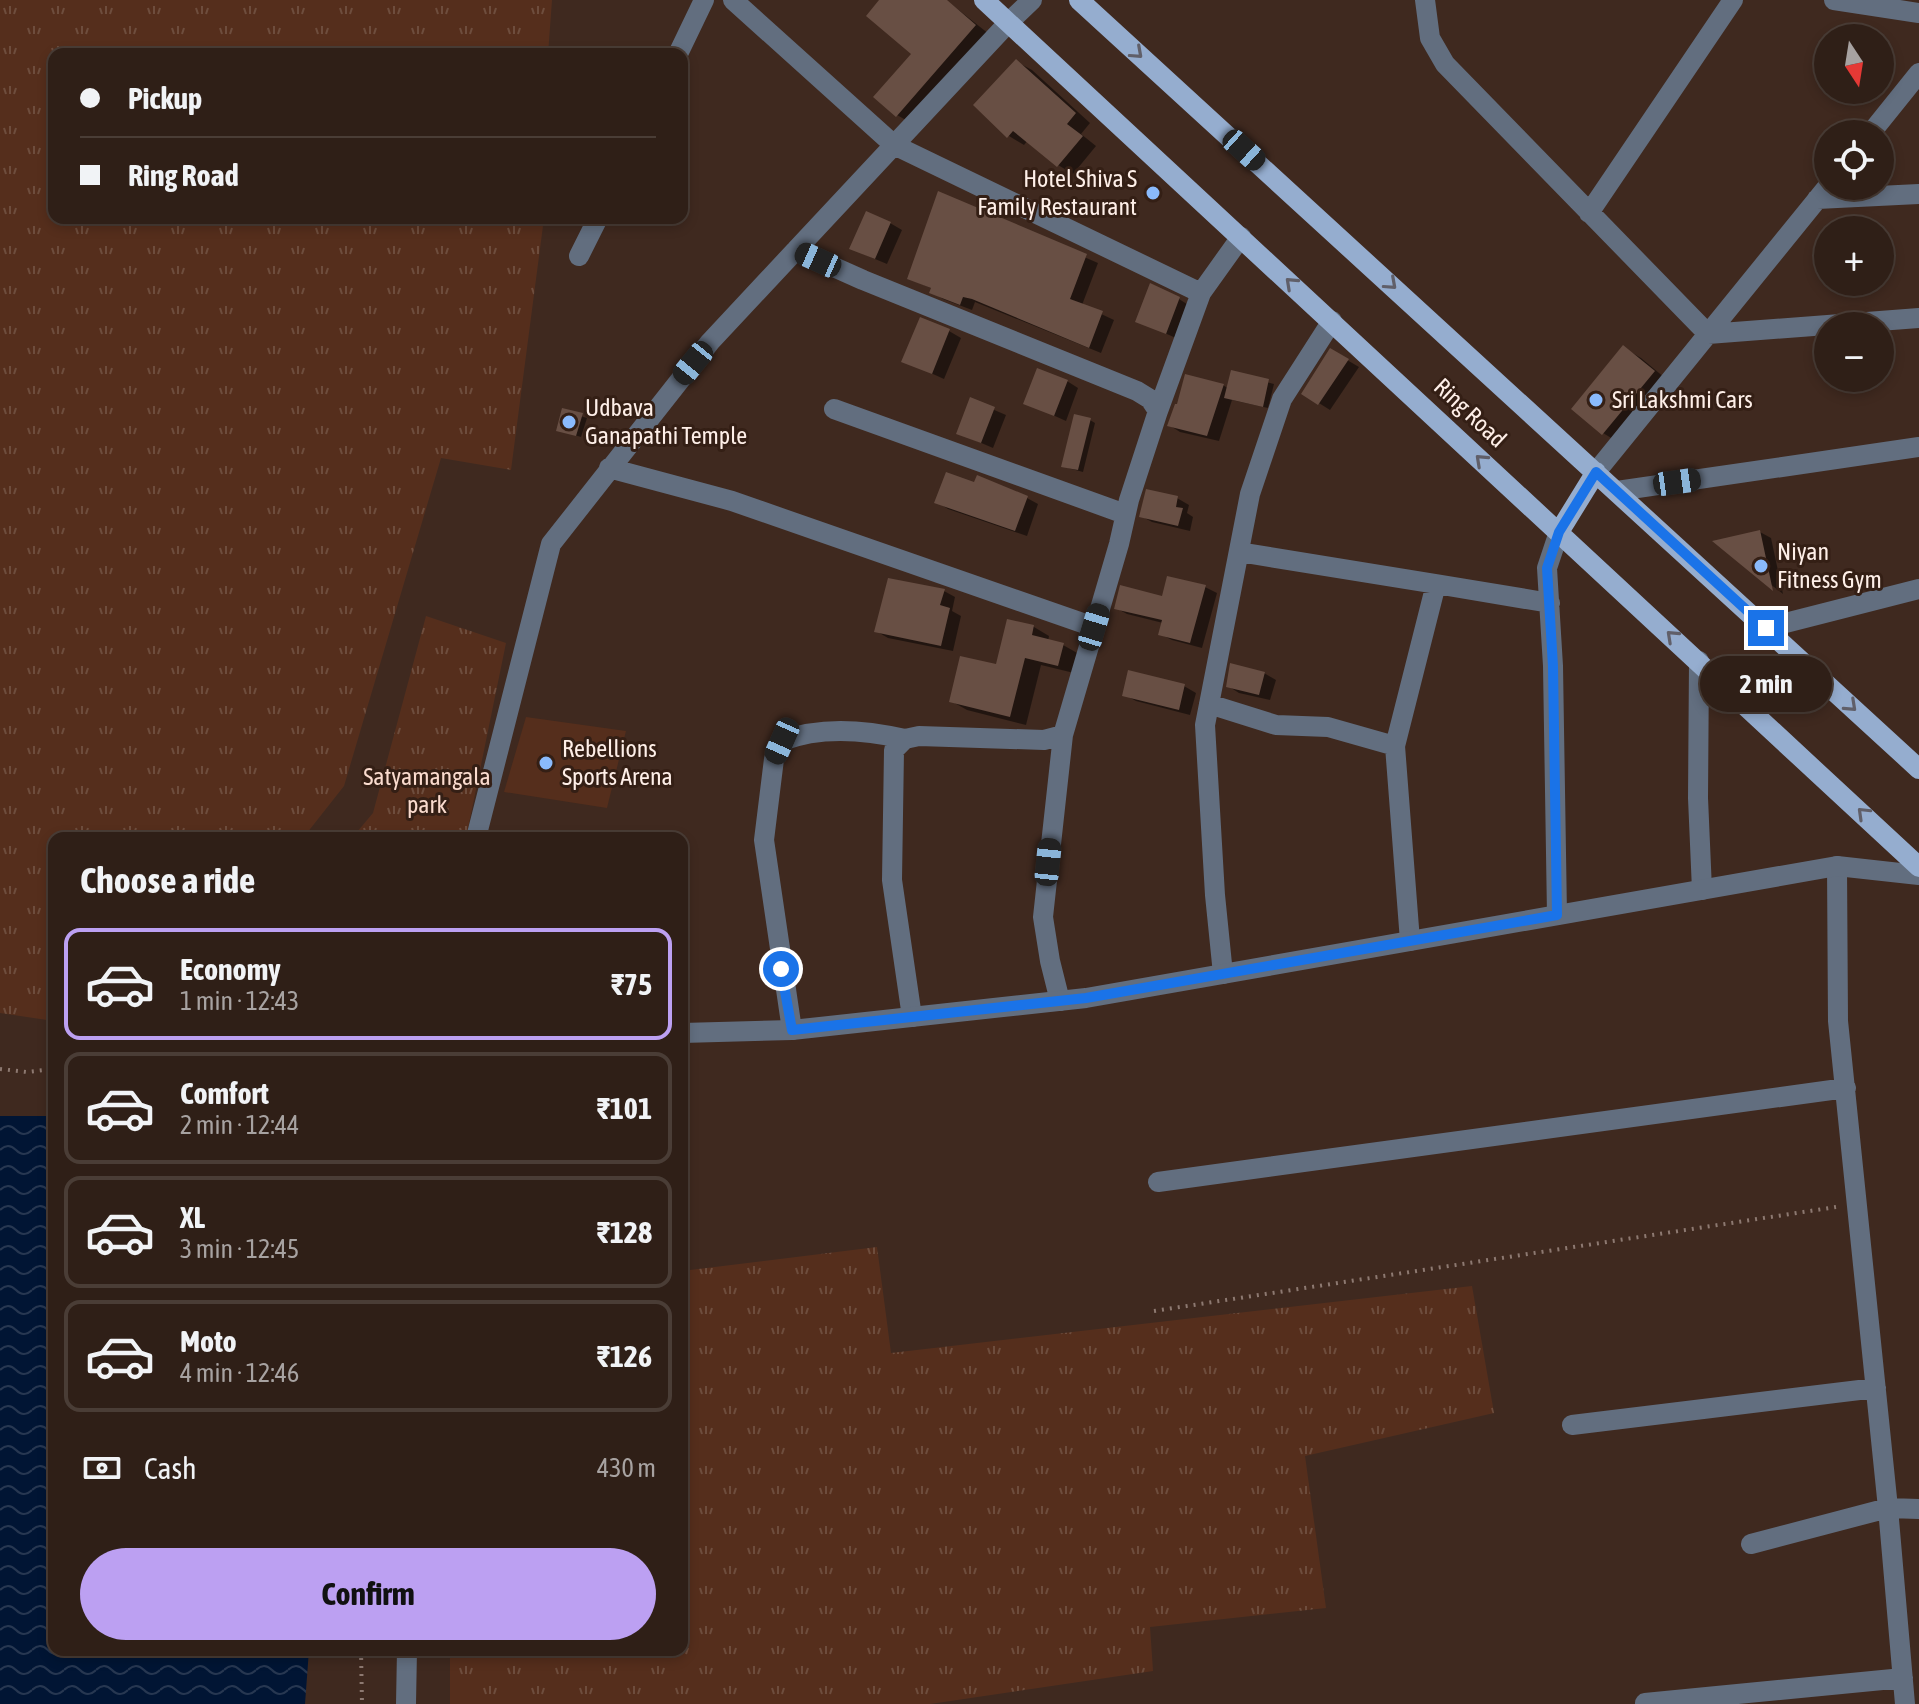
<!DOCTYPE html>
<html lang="en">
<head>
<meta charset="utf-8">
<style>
  body { margin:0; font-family:"Asap Condensed",sans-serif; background:#3b2c24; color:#f1f3f6; height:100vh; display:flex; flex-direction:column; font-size:30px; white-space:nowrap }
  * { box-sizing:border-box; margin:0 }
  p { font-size:26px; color:#a7a2a1 }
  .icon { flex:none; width:44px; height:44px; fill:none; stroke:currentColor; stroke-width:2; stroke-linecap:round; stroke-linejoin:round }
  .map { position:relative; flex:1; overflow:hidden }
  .panel { position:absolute; left:48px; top:832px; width:640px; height:824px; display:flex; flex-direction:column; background:#2f1f17; border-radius:16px; box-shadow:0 4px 12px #0003,0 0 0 2px #4a3d36 }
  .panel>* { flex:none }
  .top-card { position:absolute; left:48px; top:48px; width:640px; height:176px; border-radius:16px; box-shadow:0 4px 12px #0003,0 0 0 2px #4a3d36; display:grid; align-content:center; height:176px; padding:0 32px; background:#2f1f17 }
  .needle { width:52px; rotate:168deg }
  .controls { position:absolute; left:1814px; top:24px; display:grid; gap:16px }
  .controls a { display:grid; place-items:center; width:80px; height:80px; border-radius:50%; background:#2f1f17; box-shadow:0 4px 12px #0003,0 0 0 2px #4a3d36; font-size:40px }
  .end { position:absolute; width:36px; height:36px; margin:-18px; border:10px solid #1a73e8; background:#fff; box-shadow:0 0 0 4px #fff }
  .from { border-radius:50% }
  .bubble { position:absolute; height:56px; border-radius:28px; background:#2f1f17; box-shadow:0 4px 12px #0003,0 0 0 2px #4a3d36; font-size:26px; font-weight:700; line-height:56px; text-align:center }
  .car { position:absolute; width:24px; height:48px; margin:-24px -12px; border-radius:10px; box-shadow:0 0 6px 2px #0007; background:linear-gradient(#222 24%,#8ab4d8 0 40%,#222 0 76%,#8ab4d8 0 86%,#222 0) }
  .top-card b { display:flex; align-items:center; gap:28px; height:76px; font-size:30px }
  .top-card b+b { border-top:2px solid #4a3d36 }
  .top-card i { width:20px; height:20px; background:#f1f3f6 }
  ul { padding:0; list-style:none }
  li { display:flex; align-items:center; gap:24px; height:112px; margin:0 16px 12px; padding:0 16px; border:4px solid #4a3d36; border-radius:16px }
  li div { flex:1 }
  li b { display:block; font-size:30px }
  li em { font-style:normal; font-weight:700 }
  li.active { border-color:#bca0f2 }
  li>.icon { width:72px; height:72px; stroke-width:1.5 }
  h2 { padding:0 32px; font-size:36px; line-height:96px }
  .pay { display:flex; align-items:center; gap:20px; height:88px; padding:0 32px; font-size:30px }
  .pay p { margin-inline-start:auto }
  .cta { display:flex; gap:16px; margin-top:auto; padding:16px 32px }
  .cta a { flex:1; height:92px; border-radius:48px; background:#bca0f2; color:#111; font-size:32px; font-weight:700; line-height:92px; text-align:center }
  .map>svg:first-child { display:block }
  .grass { fill:url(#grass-tufts) }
  .garden { fill:#552e1c }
  .water { fill:url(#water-waves) }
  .shadow { fill:#0007 }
  .building { fill:#684f44 }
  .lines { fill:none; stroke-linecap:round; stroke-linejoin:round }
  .path { stroke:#8d7971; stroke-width:4; stroke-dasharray:2 6; stroke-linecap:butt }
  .minor { stroke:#626e7f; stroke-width:20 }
  .tertiary { stroke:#626e7f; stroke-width:20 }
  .primary { stroke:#95adcf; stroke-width:20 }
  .oneway { stroke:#605f69 }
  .route { stroke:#1a73e8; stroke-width:10 }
  .poi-dot { fill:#8abafc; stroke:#341f15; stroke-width:3 }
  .labels { text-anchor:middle; stroke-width:6; stroke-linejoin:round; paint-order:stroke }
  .poi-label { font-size:24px; fill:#feefe8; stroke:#341f15; text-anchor:start }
  .street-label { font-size:24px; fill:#feefe8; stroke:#341f15 }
  .park-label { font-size:24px; fill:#fadbce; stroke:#341f15 }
</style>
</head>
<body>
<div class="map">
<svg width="1919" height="1704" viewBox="0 0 1919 1704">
  <defs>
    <pattern id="grass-tufts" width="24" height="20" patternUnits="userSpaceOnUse" patternTransform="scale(2)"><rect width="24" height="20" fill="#552e1c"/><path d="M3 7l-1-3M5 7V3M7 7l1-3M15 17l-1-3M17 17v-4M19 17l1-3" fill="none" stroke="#6e4d3d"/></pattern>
    <pattern id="water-waves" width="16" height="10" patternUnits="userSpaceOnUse" patternTransform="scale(2)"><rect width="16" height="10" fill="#011534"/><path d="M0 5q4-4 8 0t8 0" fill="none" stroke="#273751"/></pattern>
  </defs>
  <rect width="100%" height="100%" fill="#3f291f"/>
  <path class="grass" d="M0,0H552L548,54H54V218H544L511,470L441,458L344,786L303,838H54V1021L0,1013Z
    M426,616L506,643L466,838H352L373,813Z
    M877,1247L891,1353L1472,1286L1494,1413L1305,1456L1326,1608L1150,1627L1153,1671L930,1704H450V1650H682V1271Z"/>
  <path class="garden" d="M526,717L626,731L607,808L504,792Z"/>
  <path class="water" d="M0,1116H54V1650H309L305,1704H0Z"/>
  <path class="shadow" d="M882,0H946L989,34L911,123L897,115L914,53Z
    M1017,62L1032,70L1090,123L1081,134L1096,146L1073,174L1058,165L1028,140L1024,145L1009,136Z
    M939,194L1098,263L1082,305L1114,320L1101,353L975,302L972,310L943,299L932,292L933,289L910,279Z
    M890,223L902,230L887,264L863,254Z
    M1179,299L1190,306L1178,339L1138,321Z
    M949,331L961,338L944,379L904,361Z
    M1624,348L1641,358L1671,383L1621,444L1603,433Z
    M1342,357L1359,367L1330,410L1303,393Z
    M1233,373L1274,384L1268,408L1232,400L1219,441L1180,432L1169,425L1223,385L1229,389Z
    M1067,381L1078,388L1066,421L1026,403Z
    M971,400L1006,415L993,448L958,433Z
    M564,411L587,418L581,437L558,430Z
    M1090,420L1095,423L1083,472L1068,468L1063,466Z
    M976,485L1027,498L1038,504L1027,536L948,509L937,502Z
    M1177,498L1189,505L1187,513L1193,517L1190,531L1152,522L1141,516Z
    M1760,532L1771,538L1783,594L1717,542Z
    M1205,587L1217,593L1202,648L1172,640L1160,634L1163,623L1127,614L1116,608Z
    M944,591L955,597L952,611L961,616L953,651L888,638L876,631Z
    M1008,621L1034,627L1049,636L1048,641L1063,645L1079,654L1074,673L1041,665L1026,725L967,710L951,701L997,667Z
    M1264,673L1276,680L1270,700L1239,693L1228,686Z
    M1184,686L1196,693L1190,715L1136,701L1125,695Z"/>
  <path class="building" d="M879,0H947L976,25L896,117L873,97L911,54L866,16Z
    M1016,59L1076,113L1067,124L1083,136L1057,167L1013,131L1007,138L973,105Z
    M938,191L1087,254L1070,299L1103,311L1089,348L972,299L963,297L960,305L929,293L931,288L907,279Z
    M866,211L891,222L875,259L849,249Z
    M1150,283L1180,297L1166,334L1135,322Z
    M920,317L950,329L932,374L901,362Z
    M1623,345L1655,371L1602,435L1571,409Z
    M1330,348L1349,359L1318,405L1301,394Z
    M1037,368L1068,380L1054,416L1023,404Z
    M1231,370L1269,379L1263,407L1224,398Z
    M1185,374L1224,384L1207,436L1167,426L1175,404H1177Z
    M970,397L995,407L981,443L956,434Z
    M562,408L583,413L576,436L556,431Z
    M1074,414L1091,418L1078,470L1061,467Z
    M946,472L974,482L977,475L1028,496L1015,531L934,503Z
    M1146,489L1178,496L1176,507L1183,508L1178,526L1139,517Z
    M1760,530L1773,591L1712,541Z
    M1167,576L1206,585L1190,643L1158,635L1162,620L1114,609L1120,585L1162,596Z
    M888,578L945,589L940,605L950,608L941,646L874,632Z
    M1007,619L1034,625L1032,635L1064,643L1058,666L1025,658L1010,717L949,702L960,656L996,664Z
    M1230,663L1265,672L1259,695L1226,687Z
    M1128,670L1185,684L1179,710L1122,696Z"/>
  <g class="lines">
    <path class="path" d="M0,1069L27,1072L54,1069
      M1154,1311L1836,1207
      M361,1650L362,1704"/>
    <path class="minor" d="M733,0L894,145L1201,293
      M1425,0L1430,38L1445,64L1708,334L1919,318
      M1834,0L1919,13
      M678,54L704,0
      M1870,134L1919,73
      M1817,199L1919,194
      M1589,213L1733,0
      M796,250L863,280L1137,391L1150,399L1158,411L1129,500L1119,544L1063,735L1043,917L1050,961L1060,1001
      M579,256L598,218
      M834,409L1125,514
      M1158,411L1201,293L1241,237
      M609,468L732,501L1094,627
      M1596,472L1828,186
      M1617,491L1919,447
      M1239,552L1436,584
      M1766,628L1919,589
      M1699,661L1698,798L1702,890
      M1209,704L1276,725L1328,727L1395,746
      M476,838L551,544L710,342L1009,22
      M1837,866L1838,1021L1888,1508L1919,1509
      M1557,915L1553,666L1547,568L1559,532
      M1410,941L1395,746L1436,584L1550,603
      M1223,974L1215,895L1205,725L1250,494L1282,399L1332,321
      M912,1017L892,880L894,750L905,739L919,736L1044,740L1063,735
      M792,1030L764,840L774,759L782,741C820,726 866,730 905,739
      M1158,1182L1846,1088
      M1572,1425L1876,1388
      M1751,1544L1888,1508L1905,1704
      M1645,1703L1903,1678"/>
    <path class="tertiary" d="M1009,22L1032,0
      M682,1033L792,1030L1086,998L1837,866L1919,875
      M406,1704L407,1650"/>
    <path class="primary" d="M984,0L1919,867
      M1079,0L1919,769
      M1559,532L1596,472"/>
  </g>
  <defs><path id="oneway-chevron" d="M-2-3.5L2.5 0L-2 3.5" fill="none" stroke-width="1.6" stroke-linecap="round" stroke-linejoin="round" transform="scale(2)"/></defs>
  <g class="oneway">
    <use href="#oneway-chevron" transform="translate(1137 53) rotate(42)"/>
    <use href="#oneway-chevron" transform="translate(1291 283) rotate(-137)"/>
    <use href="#oneway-chevron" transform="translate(1391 284) rotate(42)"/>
    <use href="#oneway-chevron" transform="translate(1481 460) rotate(-137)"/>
    <use href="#oneway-chevron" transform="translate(1672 636) rotate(-137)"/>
    <use href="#oneway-chevron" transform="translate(1851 706) rotate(43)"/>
    <use href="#oneway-chevron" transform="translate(1863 813) rotate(-136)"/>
  </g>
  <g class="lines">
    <path class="route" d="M781,969L792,1030L1086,998L1557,915L1553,666L1547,568L1559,532L1596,472L1766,628"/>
  </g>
  <g class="poi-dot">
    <circle cx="1153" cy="193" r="8"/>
    <circle cx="1596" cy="400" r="8"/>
    <circle cx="569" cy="422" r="8"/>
    <circle cx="1761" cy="566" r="8"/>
    <circle cx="546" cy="763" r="8"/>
  </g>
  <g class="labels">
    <g class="poi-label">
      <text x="1137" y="187" text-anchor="end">Hotel Shiva S<tspan x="1137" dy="28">Family Restaurant</tspan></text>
      <text x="1612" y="408">Sri Lakshmi Cars</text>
      <text x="585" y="416">Udbava<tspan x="585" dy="28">Ganapathi Temple</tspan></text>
      <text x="1777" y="560">Niyan<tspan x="1777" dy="28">Fitness Gym</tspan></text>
      <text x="562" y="757">Rebellions<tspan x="562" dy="28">Sports Arena</tspan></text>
    </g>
    <g class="street-label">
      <text transform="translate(1470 413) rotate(43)" y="8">Ring Road</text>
    </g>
    <g class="park-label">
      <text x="427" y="785">Satyamangala<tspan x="427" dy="28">park</tspan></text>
    </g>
  </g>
</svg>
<div class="controls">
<a><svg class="needle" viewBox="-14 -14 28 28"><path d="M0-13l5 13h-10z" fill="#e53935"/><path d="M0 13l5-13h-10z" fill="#a7a2a1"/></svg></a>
<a><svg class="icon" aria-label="locate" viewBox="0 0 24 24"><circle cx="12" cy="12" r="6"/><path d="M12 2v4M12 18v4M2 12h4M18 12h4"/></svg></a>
<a>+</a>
<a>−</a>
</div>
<i class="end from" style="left:781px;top:969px"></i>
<i class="end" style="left:1766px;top:628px"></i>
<div class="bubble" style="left:1700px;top:656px;width:132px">2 min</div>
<i class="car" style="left:1244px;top:150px;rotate:132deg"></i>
<i class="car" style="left:818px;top:260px;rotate:294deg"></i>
<i class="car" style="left:693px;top:363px;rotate:219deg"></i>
<i class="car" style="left:1677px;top:482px;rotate:82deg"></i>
<i class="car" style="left:1094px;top:627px;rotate:17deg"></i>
<i class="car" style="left:782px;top:741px;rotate:204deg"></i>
<i class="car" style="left:1048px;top:862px;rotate:6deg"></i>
<div class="top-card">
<b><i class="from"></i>Pickup</b>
<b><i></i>Ring Road</b>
</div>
<section class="panel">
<h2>Choose a ride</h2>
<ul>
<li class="active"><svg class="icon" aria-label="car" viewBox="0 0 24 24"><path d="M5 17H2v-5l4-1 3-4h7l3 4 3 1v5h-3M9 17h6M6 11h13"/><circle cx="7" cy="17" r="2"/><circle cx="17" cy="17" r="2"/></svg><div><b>Economy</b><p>1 min · 12:43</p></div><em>₹75</em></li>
<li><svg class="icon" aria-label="car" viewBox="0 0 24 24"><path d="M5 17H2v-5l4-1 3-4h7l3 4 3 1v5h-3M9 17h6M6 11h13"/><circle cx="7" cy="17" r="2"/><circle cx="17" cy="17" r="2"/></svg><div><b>Comfort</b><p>2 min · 12:44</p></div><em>₹101</em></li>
<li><svg class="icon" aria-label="car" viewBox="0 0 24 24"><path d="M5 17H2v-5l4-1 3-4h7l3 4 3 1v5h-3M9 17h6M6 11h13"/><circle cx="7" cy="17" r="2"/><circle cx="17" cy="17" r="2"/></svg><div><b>XL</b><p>3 min · 12:45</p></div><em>₹128</em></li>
<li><svg class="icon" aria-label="car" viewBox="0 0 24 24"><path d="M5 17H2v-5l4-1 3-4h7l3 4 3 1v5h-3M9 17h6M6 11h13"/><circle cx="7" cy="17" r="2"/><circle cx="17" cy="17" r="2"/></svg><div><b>Moto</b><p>4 min · 12:46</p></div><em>₹126</em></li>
</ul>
<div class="pay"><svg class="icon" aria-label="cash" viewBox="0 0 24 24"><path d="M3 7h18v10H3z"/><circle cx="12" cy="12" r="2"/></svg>Cash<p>430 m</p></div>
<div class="cta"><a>Confirm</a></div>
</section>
</div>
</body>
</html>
